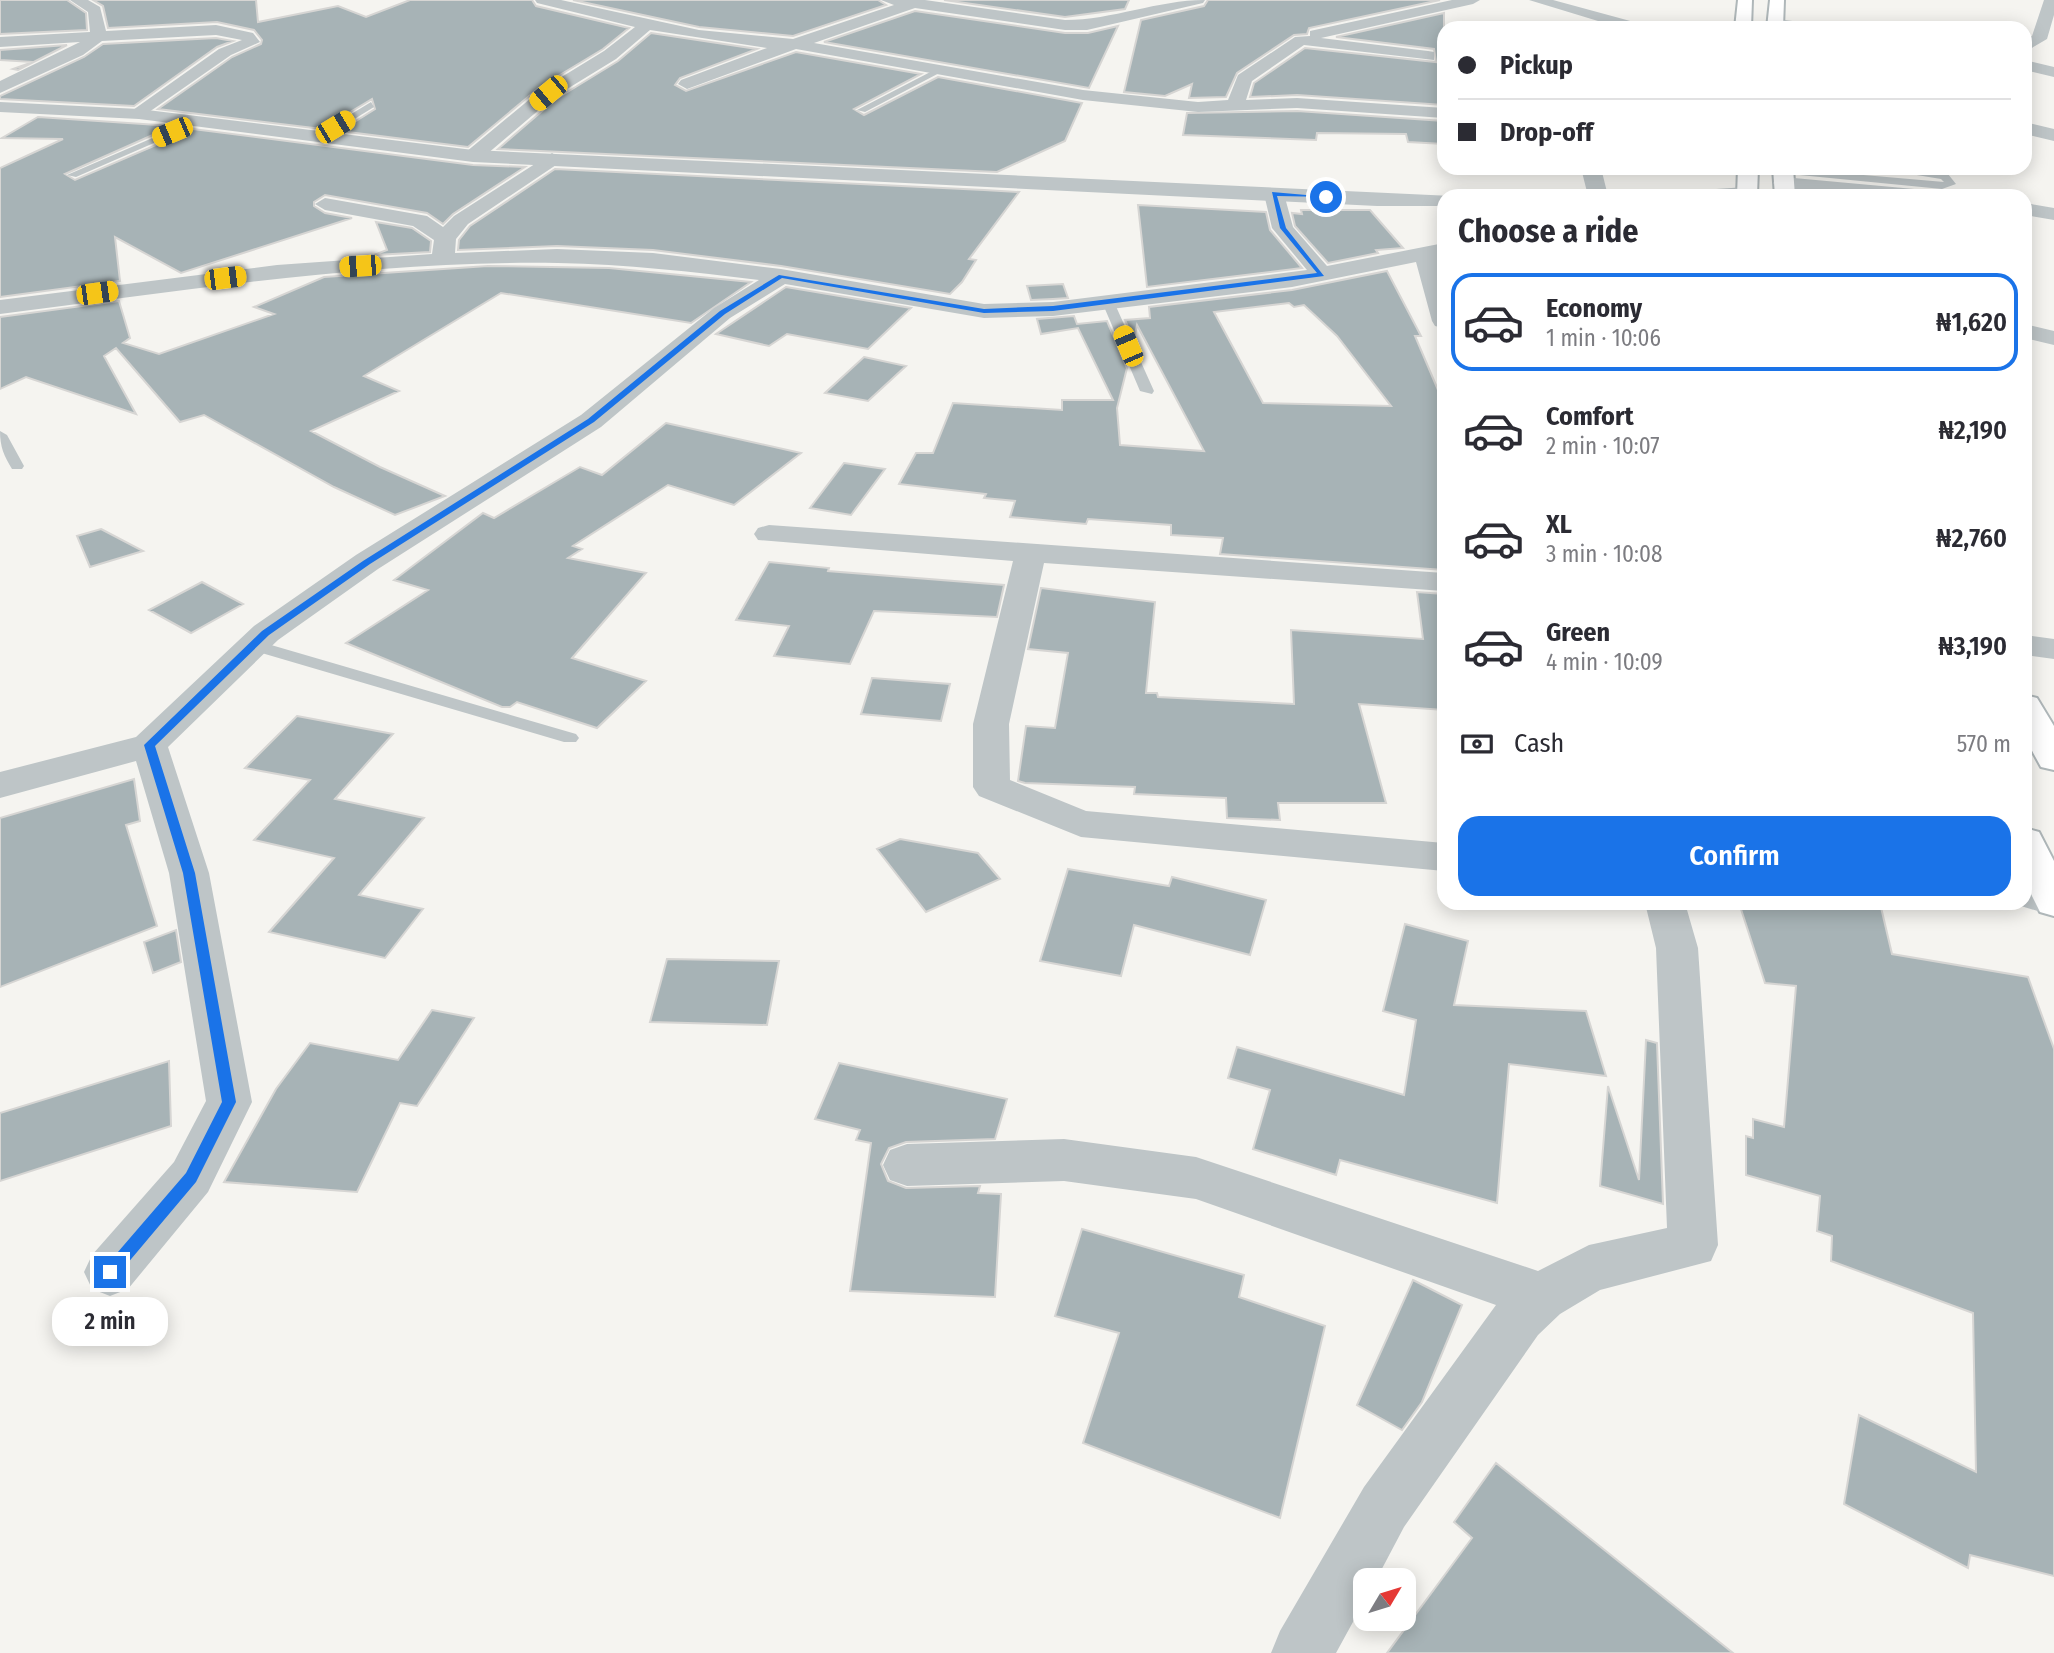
<!DOCTYPE html>
<html lang="en">
<head>
<meta charset="utf-8">
<style>
  body { margin:0; font-family:"Fira Sans Condensed",sans-serif; background:#f2f2f3; color:#2b2b33; height:100vh; display:flex; flex-direction:column; font-size:26px; white-space:nowrap }
  * { box-sizing:border-box; margin:0 }
  p { font-size:23px; color:#7c7c81 }
  .icon { flex:none; width:38px; height:38px; fill:none; stroke:currentColor; stroke-width:2; stroke-linecap:round; stroke-linejoin:round }
  .map { position:relative; flex:1; overflow:hidden }
  .side { position:absolute; left:1437px; top:189px; width:595px; height:721px; display:flex; flex-direction:column; background:#fff; border-radius:21px; box-shadow:0 4px 18px #0003 }
  .side>* { flex:none }
  .banner { position:absolute; left:1437px; top:21px; width:595px; height:154px; border-radius:21px; box-shadow:0 4px 18px #0003; display:grid; align-content:center; height:154px; padding:0 21px; background:#fff }
  .needle { width:46px; rotate:52deg }
  .buttons { position:absolute; left:1353px; top:1568px; display:grid; gap:14px }
  .buttons a { display:grid; place-items:center; width:63px; height:63px; border-radius:14px; background:#fff; box-shadow:0 4px 18px #0003; font-size:35px }
  .end { position:absolute; width:32px; height:32px; margin:-16px; border:9px solid #1a73e8; background:#fff; box-shadow:0 0 0 4px #fff }
  .from { border-radius:50% }
  .bubble { position:absolute; height:49px; border-radius:21px; background:#fff; box-shadow:0 4px 18px #0003; font-size:23px; font-weight:600; line-height:49px; text-align:center }
  .car { position:absolute; width:21px; height:42px; margin:-21px -10px; border-radius:9px; box-shadow:0 0 5px 2px #0007; background:linear-gradient(#f5c518 24%,#345 0 40%,#f5c518 0 76%,#345 0 86%,#f5c518 0) }
  .banner b { display:flex; align-items:center; gap:24px; height:66px; font-size:26px }
  .banner b+b { border-top:2px solid #e1e1e2 }
  .banner i { width:18px; height:18px; background:#2b2b33 }
  ul { padding:0; list-style:none }
  li { display:flex; align-items:center; gap:21px; height:98px; margin:0 14px 10px; padding:0 7px; border:4px solid transparent; border-radius:21px }
  li div { flex:1 }
  li b { display:block; font-size:26px }
  li em { font-style:normal; font-weight:600 }
  li.active { border-color:#1a73e8 }
  li>.icon { width:63px; height:63px; stroke-width:1.5 }
  h2 { padding:0 21px; font-size:32px; line-height:84px }
  .pay { display:flex; align-items:center; gap:18px; height:77px; padding:0 21px; font-size:26px }
  .pay p { margin-inline-start:auto }
  .button { display:flex; gap:14px; margin-top:auto; padding:14px 21px }
  .button a { flex:1; height:80px; border-radius:21px; background:#1a73e8; color:#fff; font-size:28px; font-weight:600; line-height:80px; text-align:center }
  .map>svg:first-child { display:block }
  .building { fill:#a7b3b6; stroke:#d6d5d3; stroke-width:2; fill-rule:evenodd }
  .lines { fill:none; stroke-linecap:round; stroke-linejoin:round }
  .primary-casing { stroke:#afb7b9; stroke-width:4 }
  .service { fill:#bec5c7; fill-rule:evenodd }
  .minor { fill:#bec5c7; fill-rule:evenodd }
  .tertiary { fill:#bec5c7; fill-rule:evenodd }
  .primary { fill:#fff; fill-rule:evenodd }
  .route { fill:#1a73e8 }
</style>
</head>
<body>
<div class="map">
<svg width="2054" height="1653" viewBox="0 0 2054 1653">
  <rect width="100%" height="100%" fill="#f5f4f0"/>
  <path class="building" d="M0,0H67L86,13L87,30L0,34Z
    M93,0H256L258,22L338,6L366,17L410,0H532L536,6L629,28L603,49L540,87L468,147L340,131L375,109L372,99L322,129L158,109L232,57L261,44L262,40L254,30L217,22L108,28L103,6Z
    M573,0H878L886,5L793,36L699,27Z
    M944,0H1129L1125,9L1065,17Z
    M1208,0H1440L1309,28L1307,34L1294,35L1237,73L1226,97L1189,98L1192,84L1165,96L1124,92L1141,20L1204,6Z
    M915,11L1065,33H1088L1118,26L1089,88L824,42Z
    M1444,13V105L1297,95L1250,97L1254,83L1305,48L1436,62L1434,49L1336,37Z
    M651,33L757,49L680,78L675,85L686,91L796,52L921,74L854,109L864,115L938,77L1082,103L1065,141L997,172L498,149L556,99L618,61Z
    M216,38L233,41L217,47L134,106L0,99V96L84,57L103,44Z
    M67,45L18,70L13,69L33,62L0,60V50Z
    M1297,111L1444,121V144L1408,142L1406,134L1317,133L1316,140L1183,135L1187,113Z
    M38,117L173,126L65,174L75,180L193,129L473,165L525,167L453,214L443,224L427,213L325,195L314,202V206L325,213L352,218L181,273L115,237L120,281L0,297V168L63,139L2,138Z
    M555,169L984,190L1019,192L969,259L976,260L962,282L950,294L781,266L653,250L557,246L458,250L459,240L470,226Z
    M1138,205L1266,212L1270,230L1302,268L1147,287Z
    M1301,210H1370L1403,248L1376,250L1378,253L1328,263L1295,226L1292,213L1302,214Z
    M376,222L412,228L431,241L430,252L374,255L387,250Z
    M488,266L609,268L751,282L691,323L501,293L364,376L399,391L311,431L380,467L445,496L395,515L334,487L204,415L180,422L116,348L104,356L136,414L26,377L0,389V317L119,301L130,338L123,343L159,354L274,314L254,307L324,277Z
    M1387,271L1421,336H1415L1444,404V570L1220,554L1223,538L1171,535V525L1088,519L1086,524L1010,517L1015,501L984,498L986,494L899,484L916,453H933L953,403L1062,410V400H1113L1078,328L1041,334L1037,319L1074,316L1077,324L1107,321L1127,368L1117,408L1120,445L1204,451L1137,325L1134,340L1125,320L1150,318L1149,307L1292,290ZM1289,303L1294,307L1304,305L1337,336L1391,406L1263,403L1214,312Z
    M1063,284L1068,298L1053,299L1031,300L1027,286Z
    M786,287L911,308L868,349L787,334L769,346L716,334Z
    M864,357L906,366L868,401L825,393Z
    M666,423L801,453L734,505L668,485L573,546L582,549L568,558L646,573L572,658L646,681L597,728L517,702L510,707H502L346,643L428,590L394,580L483,513L494,518L580,467L602,475Z
    M844,463L885,469L851,515L810,508Z
    M101,529L143,551L90,567L77,536Z
    M769,562L829,568L828,571L1004,585L997,617L874,611L850,664L774,656L789,626L736,620Z
    M202,582L243,604L191,633L149,610Z
    M1041,588L1155,602L1146,693H1157L1158,697L1294,704L1291,630L1423,639L1417,592L1444,594V710L1359,704L1386,803H1278L1280,820L1227,818L1226,798L1134,794L1135,787L1025,783L1018,781L1026,726L1055,728L1068,653L1028,649Z
    M872,678L950,684L941,721L861,714Z
    M297,716L393,734L335,799L424,818L359,895L423,909L385,958L269,932L334,858L254,840L310,780L245,768Z
    M134,779L140,821L126,825L157,926L0,987V818Z
    M900,839L978,853L1000,879L926,912L877,849Z
    M1068,869L1169,886L1172,877L1266,900L1250,955L1134,925L1121,976L1040,961Z
    M1739,903H1880L1892,954L2028,977L2054,1049V1576L1970,1555L1968,1568L1844,1504L1859,1415L1976,1472L1973,1313L1831,1261L1832,1236L1817,1231L1820,1196L1746,1175V1136L1753,1138V1119L1784,1127L1796,986L1765,983Z
    M1405,924L1468,941L1454,1005L1586,1011L1606,1076L1509,1064L1497,1203L1340,1160L1336,1175L1253,1149L1270,1090L1228,1078L1237,1047L1404,1095L1416,1020L1383,1011Z
    M176,930L181,962L153,973L144,942Z
    M667,959L779,961L767,1025L650,1022Z
    M432,1010L474,1018L417,1106L400,1103L357,1192L224,1182L276,1089L310,1043L398,1060Z
    M1646,1040L1657,1043L1663,1204L1600,1186L1608,1086L1639,1180Z
    M169,1061L171,1126L0,1181V1113Z
    M839,1063L1007,1099L995,1139L906,1142L889,1148L881,1164L888,1181L906,1188L980,1186L978,1193L1001,1194L995,1297L850,1291L871,1143L856,1140L860,1130L815,1119Z
    M1082,1229L1244,1275L1239,1297L1325,1326L1280,1518L1083,1443L1119,1333L1055,1316Z
    M1413,1280L1462,1305L1422,1402L1402,1430L1357,1405Z
    M1496,1463L1733,1653H1387L1472,1538L1454,1522Z"/>
  <g class="lines">
    <g class="primary-casing">
      <path id="primary" d="M1738,0H1752L1751,28H1735Z
        M1770,0H1784L1783,28H1767Z
        M1738,168H1758L1757,196H1737Z
        M1773,168H1793L1795,196H1775Z
        M2025,695L2037,698L2054,726V770L2041,767L2025,738Z
        M2025,828L2039,832L2054,861V916L2040,912L2025,882Z"/>
    </g>
    <path class="service" d="M938,68L945,70L865,112L857,110Z
      M371,102L374,107L320,140L312,138Z
      M194,120L202,122L76,177L67,175Z
      M1783,168L1944,182L1941,179L1874,168L1948,174L1956,184L1942,189L1779,173Z
      M1108,298L1114,302L1154,391L1152,394L1140,391L1102,302Z
      M0,431L7,435L24,466L22,469H12C4,456 0,447 0,431Z
      M254,640L576,734L579,738L576,742H564L248,649L246,645L248,641Z"/>
    <path class="minor" d="M70,0H88L100,7L106,31L216,25L253,33L260,42L231,55L139,119L130,114L133,110L219,49L242,40L216,35L102,41L83,55L0,93V81L80,42L0,47V37L90,32L88,12Z
      M535,0H561L699,30L793,39L894,5L881,0H925L1065,20C1113,20 1157,0 1205,0L1203,3L1087,30H1065L915,8L814,43L1083,90L1198,102L1228,100L1238,75L1295,37L1310,36V31L1452,0H1480L1473,4L1321,38L1428,51L1434,52V60L1304,45L1252,81L1246,100L1297,98L1444,108V118L1297,108L1198,112L1083,100L796,49L687,89L678,84L681,80L767,48L650,30L616,59L554,97L480,160H466L463,156L466,152L542,89L604,51L635,27L537,3Z
      M2044,0H2054V15L2047,39L2025,52V40L2032,36Z
      M1775,19L1809,23L1817,28L1769,27V21Z
      M2025,60L2054,67V77L2025,70Z
      M2025,122L2054,129V141L2025,134Z
      M552,153L562,159L559,163L468,224L456,239L455,253L557,249L653,253L781,269L984,304L1053,302L1307,270L1272,228L1264,194L1274,188L1284,194L1293,227L1327,266L1444,243V257L1437,258L1444,280V328L1435,326L1432,321L1416,262L1292,287L1053,316L984,318L785,284L730,318L601,427L378,569L278,640L168,747L209,873L252,1102L208,1192L128,1289L110,1296L92,1289L84,1272L92,1255L174,1162L206,1101L169,873L136,761L0,798V772L136,737L254,626L356,555L581,415L714,308L759,280C692,272 626,264 558,263C372,260 185,291 0,314V300L277,265L432,254L434,240L413,226L325,210L315,204L325,198L427,216L443,227L454,216Z
      M1581,168H1601L1608,196H1588Z
      M2025,324L2054,331V345L2025,338Z
      M769,525L1444,573V591L1044,563L1009,724L1010,780L1086,811L1444,843V871L1081,837L979,796L973,787V724L1013,561L758,540L754,534L758,528Z
      M2025,635L2054,639V659L2025,655Z
      M2025,878L2054,886V916L2011,903H2025Z
      M1645,903H1685L1698,948L1718,1245L1711,1261L1600,1290L1560,1314L1538,1335L1404,1527L1376,1580H1365V1600L1336,1653H1271L1280,1631L1364,1487L1496,1305L1196,1199L1064,1181L907,1186L890,1180L883,1165L890,1150L907,1144L1064,1139L1196,1157L1538,1271L1589,1245L1667,1228L1656,948Z"/>
    <path class="tertiary" d="M1529,0H1553L1645,25L1647,28H1621Z
      M0,102L139,109L473,150L1452,196H1444V206H1377L473,162L139,119L0,112Z
      M1783,177L1925,190L1935,196H1858L1776,187L1773,183L1776,179Z
      M1746,187L1753,189L1754,196H1691L1701,190Z
      M2025,203L2054,208V220L2025,215Z"/>
    <use href="#primary" class="primary"/>
  </g>
  <path class="route" d="M1272,192L1329,197L1277,196L1286,228L1324,276L1053,311L984,313L782,278L725,314L594,422L370,564L269,635L155,746L195,873L236,1102L196,1182L116,1277H105V1267L186,1173L222,1102L183,873L144,745L262,631L363,561L588,419L720,311L779,275L984,309L1053,306L1317,273L1280,228Z"/>
</svg>
<div class="buttons">
<a><svg class="needle" viewBox="-14 -14 28 28"><path d="M0-13l5 13h-10z" fill="#e53935"/><path d="M0 13l5-13h-10z" fill="#7c7c81"/></svg></a>
</div>
<i class="end from" style="left:1326px;top:197px"></i>
<i class="end" style="left:110px;top:1272px"></i>
<div class="bubble" style="left:52px;top:1297px;width:116px">2 min</div>
<i class="car" style="left:548px;top:93px;rotate:230deg"></i>
<i class="car" style="left:335px;top:127px;rotate:59deg"></i>
<i class="car" style="left:172px;top:132px;rotate:247deg"></i>
<i class="car" style="left:360px;top:266px;rotate:266deg"></i>
<i class="car" style="left:225px;top:278px;rotate:83deg"></i>
<i class="car" style="left:97px;top:293px;rotate:82deg"></i>
<i class="car" style="left:1128px;top:346px;rotate:337deg"></i>
<div class="banner">
<b><i class="from"></i>Pickup</b>
<b><i></i>Drop-off</b>
</div>
<section class="side">
<h2>Choose a ride</h2>
<ul>
<li class="active"><svg class="icon" aria-label="car" viewBox="0 0 24 24"><path d="M5 17H2v-5l4-1 3-4h7l3 4 3 1v5h-3M9 17h6M6 11h13"/><circle cx="7" cy="17" r="2"/><circle cx="17" cy="17" r="2"/></svg><div><b>Economy</b><p>1 min · 10:06</p></div><em>₦1,620</em></li>
<li><svg class="icon" aria-label="car" viewBox="0 0 24 24"><path d="M5 17H2v-5l4-1 3-4h7l3 4 3 1v5h-3M9 17h6M6 11h13"/><circle cx="7" cy="17" r="2"/><circle cx="17" cy="17" r="2"/></svg><div><b>Comfort</b><p>2 min · 10:07</p></div><em>₦2,190</em></li>
<li><svg class="icon" aria-label="car" viewBox="0 0 24 24"><path d="M5 17H2v-5l4-1 3-4h7l3 4 3 1v5h-3M9 17h6M6 11h13"/><circle cx="7" cy="17" r="2"/><circle cx="17" cy="17" r="2"/></svg><div><b>XL</b><p>3 min · 10:08</p></div><em>₦2,760</em></li>
<li><svg class="icon" aria-label="car" viewBox="0 0 24 24"><path d="M5 17H2v-5l4-1 3-4h7l3 4 3 1v5h-3M9 17h6M6 11h13"/><circle cx="7" cy="17" r="2"/><circle cx="17" cy="17" r="2"/></svg><div><b>Green</b><p>4 min · 10:09</p></div><em>₦3,190</em></li>
</ul>
<div class="pay"><svg class="icon" aria-label="cash" viewBox="0 0 24 24"><path d="M3 7h18v10H3z"/><circle cx="12" cy="12" r="2"/></svg>Cash<p>570 m</p></div>
<div class="button"><a>Confirm</a></div>
</section>
</div>
</body>
</html>
